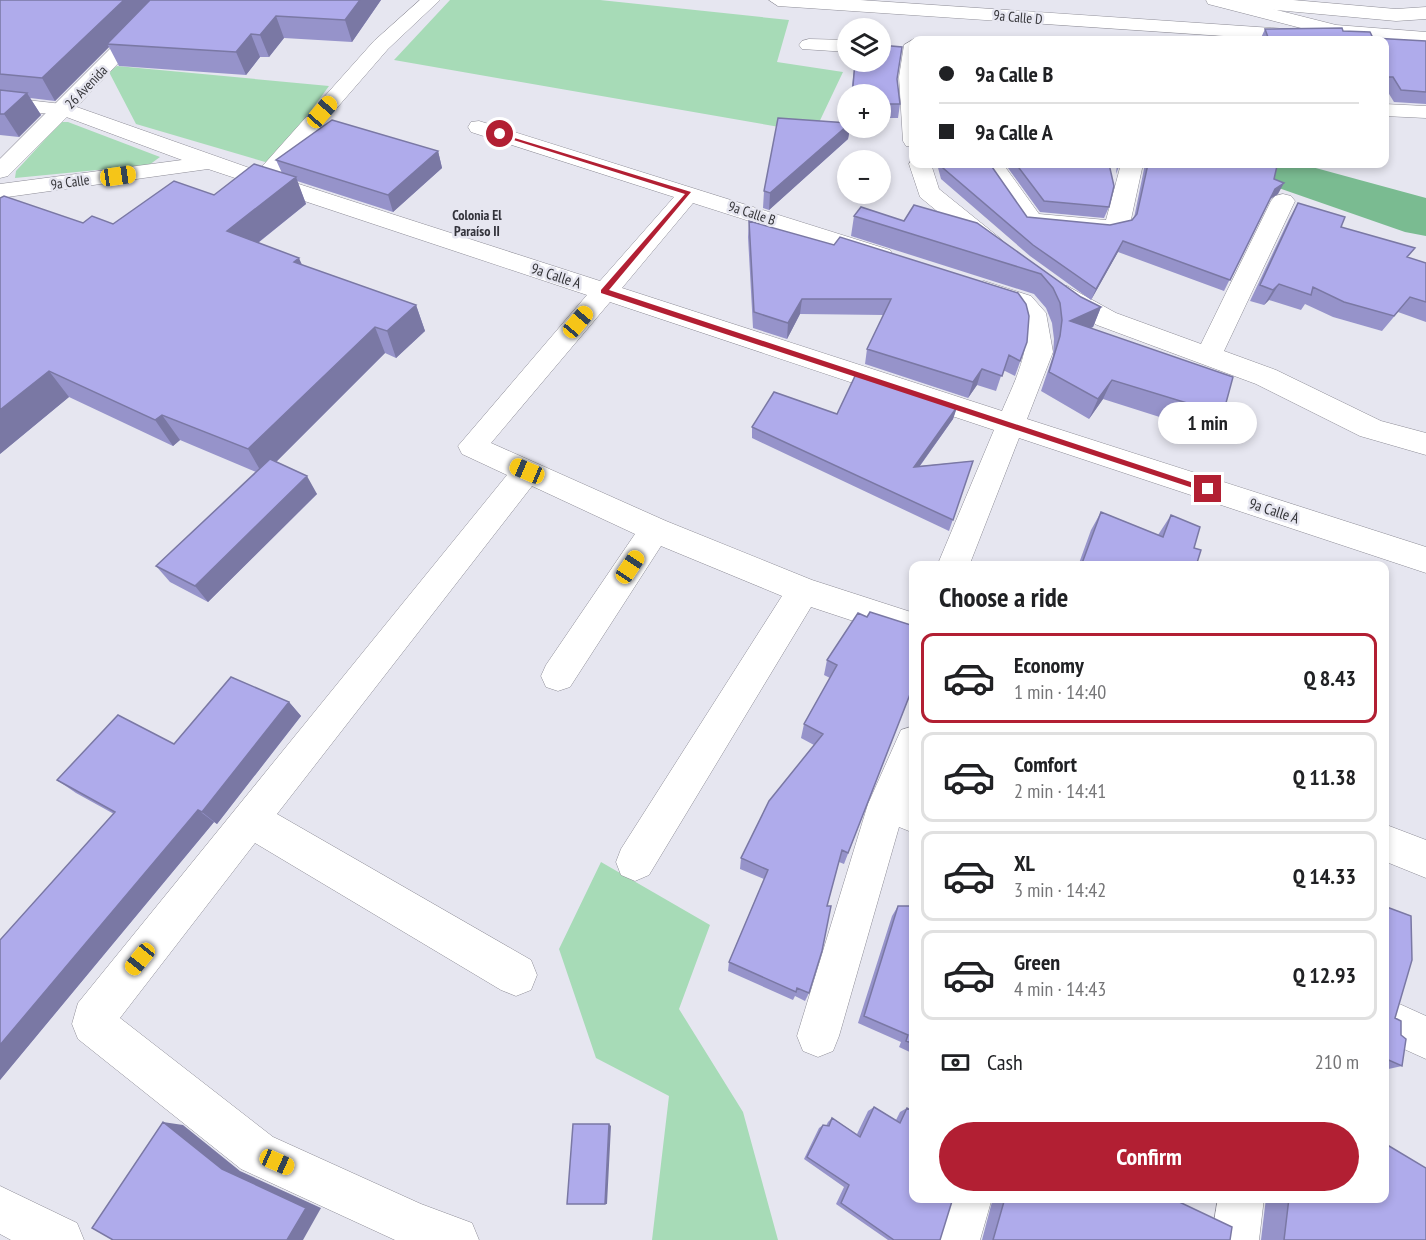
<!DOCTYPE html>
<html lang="en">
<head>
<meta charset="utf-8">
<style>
  body { margin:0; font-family:"PT Sans Narrow",sans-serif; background:#f2f2f2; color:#202124; height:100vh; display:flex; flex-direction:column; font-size:22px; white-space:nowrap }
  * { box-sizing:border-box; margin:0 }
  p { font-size:20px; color:#757577 }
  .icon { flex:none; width:33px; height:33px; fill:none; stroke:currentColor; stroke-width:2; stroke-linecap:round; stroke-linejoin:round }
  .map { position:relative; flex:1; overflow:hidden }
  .sheet { position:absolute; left:909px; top:561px; width:480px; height:642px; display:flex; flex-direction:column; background:#fff; border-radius:12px; box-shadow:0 3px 9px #0003 }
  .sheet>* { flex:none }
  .banner { position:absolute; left:909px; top:36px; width:480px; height:132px; border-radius:12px; box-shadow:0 3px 9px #0003; display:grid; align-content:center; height:132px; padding:0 30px; background:#fff }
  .fabs { position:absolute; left:837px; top:18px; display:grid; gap:12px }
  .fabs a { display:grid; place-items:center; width:54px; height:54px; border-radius:50%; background:#fff; box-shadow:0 3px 9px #0003; font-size:30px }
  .end { position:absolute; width:27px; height:27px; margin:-14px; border:8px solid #b21f33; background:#fff; box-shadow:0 0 0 3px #fff }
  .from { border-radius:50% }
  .bubble { position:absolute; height:42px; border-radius:21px; background:#fff; box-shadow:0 3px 9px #0003; font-size:20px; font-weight:700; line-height:42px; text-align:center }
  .car { position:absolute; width:18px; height:36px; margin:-18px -9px; border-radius:8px; box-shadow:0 0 4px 2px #0007; background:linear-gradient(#f5c518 24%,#345 0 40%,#f5c518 0 76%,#345 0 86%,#f5c518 0) }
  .banner b { display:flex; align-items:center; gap:21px; height:57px; font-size:22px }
  .banner b+b { border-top:2px solid #e0e0e0 }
  .banner i { width:15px; height:15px; background:#202124 }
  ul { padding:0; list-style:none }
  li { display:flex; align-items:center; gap:18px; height:90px; margin:0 12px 9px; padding:0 18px; border:3px solid #e0e0e0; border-radius:12px }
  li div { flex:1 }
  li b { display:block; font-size:22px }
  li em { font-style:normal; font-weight:700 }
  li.active { border-color:#b21f33 }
  li>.icon { width:54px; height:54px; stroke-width:1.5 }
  h2 { padding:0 30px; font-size:27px; line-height:72px }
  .pay { display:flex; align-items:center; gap:15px; height:66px; padding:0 30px; font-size:22px }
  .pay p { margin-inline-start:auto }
  .button { display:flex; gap:12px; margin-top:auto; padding:12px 30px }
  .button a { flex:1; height:69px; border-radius:36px; background:#b21f33; color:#fff; font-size:24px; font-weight:700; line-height:69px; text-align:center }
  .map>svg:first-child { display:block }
  .green { fill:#a7dbb7 }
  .forest { fill:#7abb91 }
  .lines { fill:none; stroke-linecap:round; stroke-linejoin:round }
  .street-casing { stroke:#8d8c96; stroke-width:1 }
  .secondary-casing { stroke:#8d8c96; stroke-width:1 }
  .street { fill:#fff; fill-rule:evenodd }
  .secondary { fill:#fff; fill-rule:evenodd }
  .wall { fill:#9693ca }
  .shaded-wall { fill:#7a78a4 }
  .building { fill:#afabeb; stroke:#7a78a4; stroke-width:1.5 }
  .route { fill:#b21f33 }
  .labels { text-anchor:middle; stroke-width:5; stroke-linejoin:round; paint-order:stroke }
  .far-street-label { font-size:14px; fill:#333337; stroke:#e6e6f0 }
  .far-neighbourhood-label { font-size:14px; font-weight:bold; fill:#33333b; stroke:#e6e6f0 }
  .street-label { font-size:15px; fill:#333337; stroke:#e6e6f0 }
</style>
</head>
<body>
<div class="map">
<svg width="1426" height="1240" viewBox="0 0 1426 1240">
  <rect width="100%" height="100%" fill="#e6e6f0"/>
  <path class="green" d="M450,0H600L789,20L777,62L843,72L814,133L394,60Z
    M117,66L329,86L272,164L136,124L109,72Z
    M61,122H68L160,157L149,165L15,178L16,171Z
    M601,862L710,925L679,1009L743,1112L778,1240H652L669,1096L596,1058L559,949Z"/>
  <path class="forest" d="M1210,164H1301L1426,198V236L1405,232Z"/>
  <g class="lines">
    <g class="street-casing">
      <path id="street" d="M420,0H440L388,49L277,177L600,281L674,197L471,132L468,127L471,122L479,121L890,250L893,255L890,260L881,263L693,203L622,288L1002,411C1014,382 1048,320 1004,304C993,300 978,299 971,289L975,283L984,281L1031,296L1046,313L1053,352L1027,419L1426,547V573L1019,438L969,566H937L994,430L610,302L491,443L666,521L812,580L914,613V641L811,607L649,875L635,881L621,875L616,862L621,849L782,596L661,546L570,687L558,691L546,687L541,676L546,665L635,534L532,486L277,814L531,960L537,975L531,990L516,996L501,990L255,843L120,1018L273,1137L421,1204L472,1223L479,1240H395L241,1169L78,1039L72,1024L78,1003L507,475L462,454L458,446L587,295L208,169L0,198V184L182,160L61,115L0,109V97L71,105L258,171L374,41Z
        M769,0H860L1287,29L1301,28L1208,4L1206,0H1237L1336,25L1426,32V44L1336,37L1318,32L1316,37L1282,40L778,6Z
        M809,39L848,40V52L802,49L799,45L802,41Z
        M914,39L920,40H914V147L906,146L903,141L899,77L904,45Z
        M1384,104L1426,106V118L1384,116Z
        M912,159L914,164H931L939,189L1001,239L1004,244L1001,249L992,251L983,249L920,197L909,164Z
        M981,164H1003L1039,214L1106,220L1121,164H1143L1130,224L1126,229L1106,234L1024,226Z
        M1283,194L1291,196L1295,201L1224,351L1276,370L1381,421L1426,433V455L1360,436L1256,384L1097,325L1049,298L1045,292L1049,286L1058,284L1067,286L1116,313L1201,344L1271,201L1275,196Z
        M914,726V785L909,795L914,797V833L899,827L839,1036L833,1051L818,1057L803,1051L797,1036L868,804L901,730Z
        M1384,824L1426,840V878L1384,861Z
        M1384,997L1426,1016V1059L1384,1040Z
        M0,1186L77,1223L84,1240H11L0,1234Z
        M946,1198H992L980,1240H932Z
        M1218,1198H1264L1259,1240H1211Z"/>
    </g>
    <g class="secondary-casing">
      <path id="secondary" d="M159,0H178L71,113L8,176L0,178V159Z
        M1223,0H1293L1396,9L1426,7V19L1396,21L1232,6Z"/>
    </g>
    <use href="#street" class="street"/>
    <use href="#secondary" class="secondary"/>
  </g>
  <path class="wall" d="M0,0H381L352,42L284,38L269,57H260L246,75L119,66L109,47L55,101L30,98L41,115L19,137L0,135Z
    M1265,29L1343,31L1373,38L1426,41V104L1394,102L1386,89H1384V40H1260Z
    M855,62L897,79L900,104L898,118H880V94H851Z
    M848,128H850L848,139L769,210L763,208L764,191Z
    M438,151L442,168L393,212L297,181L306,204L258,243L302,265L416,305L425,331L396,358L385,353L276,462L317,494L208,602L170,582L156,566L256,472L180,440L173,446L69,397L0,454L83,223L113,224L214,195L282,173L276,160Z
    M937,164H990L1027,217L1110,225L1132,220L1134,218L1145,164H1144H1271L1274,179L1278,194L1270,199L1224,291L1118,252L1091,300L1030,256L941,179Z
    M1005,164H1109V207L1104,218L1040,212Z
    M1117,164H1120L1116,174Z
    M1298,203L1341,227L1408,258L1426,263V322L1398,312L1382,331L1333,317L1305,304L1301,310L1269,300L1264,305L1250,301L1289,219Z
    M854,216L904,221L977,223L1081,297L1101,307L1093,327L1089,328L1223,414L1210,433L1103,399L1089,419L1041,391L1053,356L1054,339L1052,323L1046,308L1034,294L851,236Z
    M749,221L1027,342L1015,376L1003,370L996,391L977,385L968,398L865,364L867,349L884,315L800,314L787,339L753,328L748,237Z
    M957,407L953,419L920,466L973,461L949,531L752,438V427L837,414Z
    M1101,512L1158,535L1171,515L1194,548L1196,566H1078L1091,530Z
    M867,617L914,626V687H913L844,864L839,862L827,906L809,993L805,1001L795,996L793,1000L728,971L729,962L764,879L740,869L741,858L814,745L801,738L804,724L830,678L824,675L827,660Z
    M289,702L301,716L217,824L214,822L0,1080V940L114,814L76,793L57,780L174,744Z
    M914,901V1054L899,1047L901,1042L858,1023L892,916L898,906H912Z
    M1384,906L1395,1018L1402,1066L1384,1070Z
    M874,1107L896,1120L900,1112L907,1108L940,1240H888L836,1204L844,1187L804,1159L819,1128L823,1125L826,1126L828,1122L832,1118L857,1134L868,1111Z
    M993,1198H1171L1230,1240H982Z
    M1266,1198H1384L1426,1240H1261Z"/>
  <path class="shaded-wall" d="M124,0H157L107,44L109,47L55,101L42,78Z
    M360,0H381L352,42L345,20Z
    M276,16L284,38L269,57L260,35Z
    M251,34L260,57L246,75L236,52Z
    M27,93L41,115L19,137L4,114Z
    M848,125V128H850L848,139L769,210L770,193Z
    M438,151L442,168L393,212L388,195Z
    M296,177L306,204L240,257L227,231Z
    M1284,183L1278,194L1269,200L1275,189Z
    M1123,241L1118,252L1091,300L1096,289Z
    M299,258L311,285L294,262Z
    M1279,284L1269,300L1264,305L1273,290Z
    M802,299L800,314L787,339L788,323Z
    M416,305L425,331L396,358L387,331Z
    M1101,307L1093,327L1062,341L1070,321Z
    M375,327L385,353L263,475L248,449Z
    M982,369L977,385L968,398L973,382Z
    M49,371L69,397L0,454V410Z
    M1112,380L1103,399L1089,419L1098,399Z
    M957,407L953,419L911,478L914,467Z
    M162,415L180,440L173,446L155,420Z
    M307,476L317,494L208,602L195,586Z
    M289,702L301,716L217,824L202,812Z
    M198,810L214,822L0,1080V1045Z
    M163,1122L183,1125L240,1171L321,1208L303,1240H287Z
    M609,1124L611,1126L607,1204H605Z"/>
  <path class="building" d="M0,0H124L42,78L0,74Z
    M150,0H360L345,20L276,16L260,35L251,34L236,52L107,44Z
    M1342,28L1343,31L1370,32L1373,38L1426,41V92L1401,90L1393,77H1384V40H1269L1265,29Z
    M880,45L902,47L897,79L900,104H880V94H863L853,86L855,62H880Z
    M0,90L27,93L4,114H0Z
    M778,118L848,123V125L770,193L764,191Z
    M332,120L438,151L388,195L276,160Z
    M254,164L296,177L227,231L299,258L294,262L416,305L387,331L375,327L248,449L162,415L155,420L49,371L0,410V198L4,196L83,223L92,216L113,224L174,181L214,195Z
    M942,164H990L1027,217L1110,225L1132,220L1137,214L1148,164H1271L1277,166L1274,179L1284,183L1275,189L1230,280L1123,241L1096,289L1033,245L943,168Z
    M1016,164H1109L1114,186L1109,207L1044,201Z
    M1298,203L1345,217L1341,227L1415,248L1407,257L1426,263V302L1410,297L1394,316L1344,302L1313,287L1311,295L1279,284L1273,290L1260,285Z
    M914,205L977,223L1081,297L1101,307L1070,321L1233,377L1223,414L1112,380L1098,399L1049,372L1060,336L1062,320L1060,303L1053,288L1041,274L854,216L861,207L904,221Z
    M749,221L834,245L840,237L1018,293L1026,304L1029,316L1027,342L1020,361L1009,355L1002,376L982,369L973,382L867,349L891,299H802L788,323L754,312Z
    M856,374L957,407L914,467L973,461L953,520L752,427L774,392L837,414Z
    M270,459L307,476L195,586L156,566Z
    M1101,512L1163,537L1171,515L1200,527L1194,548L1201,550L1196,566H1081Z
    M870,612L914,626V684L848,853L842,850L827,906H831L822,951L809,993L797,988L796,992L729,962L768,870L741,858L769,801L823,734L804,724L837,665L827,660L858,613L867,617Z
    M231,677L289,702L202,812L198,810L0,1045V940L115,812L57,780L118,715L174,744Z
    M898,906H914V1044L906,1041L908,1035L864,1016Z
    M1384,906L1411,916L1412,960L1395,1018L1401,1021V1035L1406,1039L1402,1066L1384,1058Z
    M874,1107L900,1123L907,1108L914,1112V1198H953L940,1240H894L841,1203L849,1185L807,1157L823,1125L829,1126L832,1118L860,1137Z
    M163,1122L222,1169L306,1208L287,1240H113L92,1228Z
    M573,1124H609L605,1204H567Z
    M1384,1143L1426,1168V1240H1284L1289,1198H1384Z
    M1005,1198H1171L1232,1227L1230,1240H993Z"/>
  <path class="route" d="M498,133L691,192L609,290L1212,489L1205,492L601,293V290L685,194L498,135Z"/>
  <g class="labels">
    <g class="far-street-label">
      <text transform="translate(1018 17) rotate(5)" y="5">9a Calle D</text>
      <text transform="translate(86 87) rotate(-46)" y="5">26 Avenida</text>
      <text transform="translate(70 182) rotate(-8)" y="5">9a Calle</text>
      <text transform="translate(752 213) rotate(18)" y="5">9a Calle B</text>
    </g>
    <g class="far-neighbourhood-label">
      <text x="477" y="220">Colonia El<tspan x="477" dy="16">Paraíso II</tspan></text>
    </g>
    <g class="street-label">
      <text transform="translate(556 276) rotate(18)" y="5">9a Calle A</text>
      <text transform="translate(1274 511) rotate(18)" y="5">9a Calle A</text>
    </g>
  </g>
</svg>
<div class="fabs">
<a><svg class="icon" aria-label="layers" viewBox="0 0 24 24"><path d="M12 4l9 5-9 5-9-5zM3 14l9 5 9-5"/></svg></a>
<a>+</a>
<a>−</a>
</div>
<i class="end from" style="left:500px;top:134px"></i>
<i class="end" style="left:1208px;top:489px"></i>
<div class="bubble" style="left:1158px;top:402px;width:99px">1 min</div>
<i class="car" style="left:322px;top:112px;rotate:41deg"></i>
<i class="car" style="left:118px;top:176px;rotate:82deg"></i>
<i class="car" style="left:578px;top:322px;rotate:40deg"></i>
<i class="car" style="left:527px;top:471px;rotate:293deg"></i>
<i class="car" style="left:630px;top:567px;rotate:34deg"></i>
<i class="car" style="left:140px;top:959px;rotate:219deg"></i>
<i class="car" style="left:277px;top:1162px;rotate:114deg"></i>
<div class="banner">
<b><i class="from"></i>9a Calle B</b>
<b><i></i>9a Calle A</b>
</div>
<section class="sheet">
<h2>Choose a ride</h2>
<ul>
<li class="active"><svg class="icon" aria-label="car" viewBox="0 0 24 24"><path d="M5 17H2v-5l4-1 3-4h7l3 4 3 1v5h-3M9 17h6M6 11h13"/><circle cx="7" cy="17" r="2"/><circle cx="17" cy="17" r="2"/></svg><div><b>Economy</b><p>1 min · 14:40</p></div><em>Q 8.43</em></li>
<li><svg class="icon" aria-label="car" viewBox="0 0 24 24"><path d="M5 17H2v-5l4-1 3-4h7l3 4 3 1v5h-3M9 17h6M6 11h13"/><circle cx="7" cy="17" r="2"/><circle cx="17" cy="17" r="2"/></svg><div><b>Comfort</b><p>2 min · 14:41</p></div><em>Q 11.38</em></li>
<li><svg class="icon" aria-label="car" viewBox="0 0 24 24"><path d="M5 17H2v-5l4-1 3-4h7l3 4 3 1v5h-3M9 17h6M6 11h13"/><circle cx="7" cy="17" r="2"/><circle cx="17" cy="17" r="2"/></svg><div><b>XL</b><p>3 min · 14:42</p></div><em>Q 14.33</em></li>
<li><svg class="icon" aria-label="car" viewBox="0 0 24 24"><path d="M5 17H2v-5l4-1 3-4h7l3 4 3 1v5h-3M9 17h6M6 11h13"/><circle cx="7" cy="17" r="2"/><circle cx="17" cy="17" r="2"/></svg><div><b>Green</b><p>4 min · 14:43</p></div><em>Q 12.93</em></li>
</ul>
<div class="pay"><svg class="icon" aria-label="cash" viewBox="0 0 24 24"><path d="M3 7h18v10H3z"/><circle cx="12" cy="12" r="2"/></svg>Cash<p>210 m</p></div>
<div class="button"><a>Confirm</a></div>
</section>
</div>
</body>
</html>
